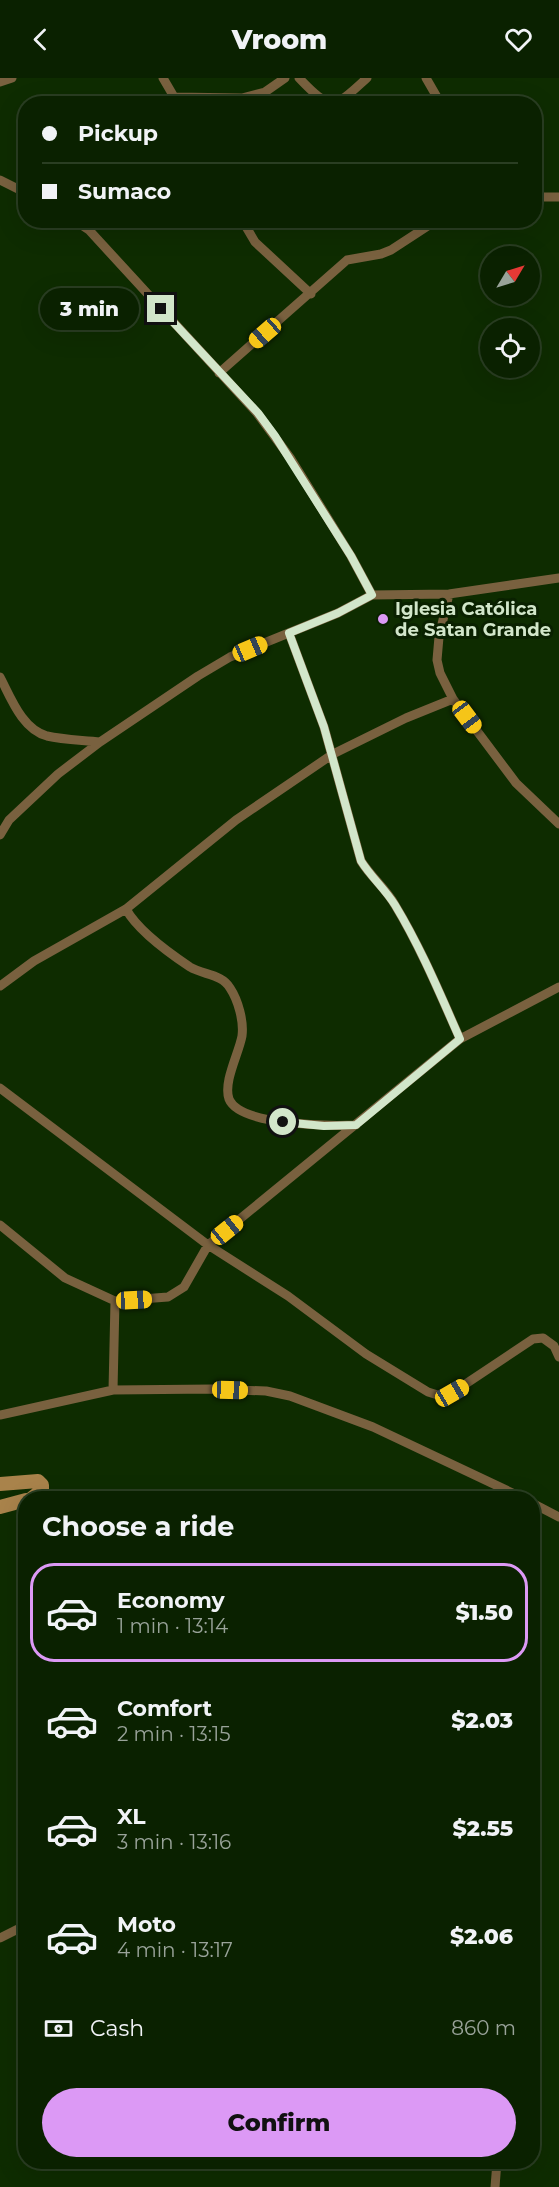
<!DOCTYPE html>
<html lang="en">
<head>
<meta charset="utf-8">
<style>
  body { margin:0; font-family:Montserrat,sans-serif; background:#182e0f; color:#f1f3f6; height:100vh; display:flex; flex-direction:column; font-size:22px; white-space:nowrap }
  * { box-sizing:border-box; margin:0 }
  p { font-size:20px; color:#99a399 }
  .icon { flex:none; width:33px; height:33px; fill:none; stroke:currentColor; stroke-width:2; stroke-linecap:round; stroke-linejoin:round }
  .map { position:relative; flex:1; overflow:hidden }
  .side { position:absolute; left:18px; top:1413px; width:522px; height:678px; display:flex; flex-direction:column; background:#0a2100; border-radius:24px; box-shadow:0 6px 24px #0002,0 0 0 2px #2a3e22 }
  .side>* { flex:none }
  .guide { position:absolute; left:18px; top:18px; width:524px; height:132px; border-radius:24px; box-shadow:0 6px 24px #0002,0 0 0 2px #2a3e22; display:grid; align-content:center; height:132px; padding:0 24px; background:#0a2100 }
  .needle { width:39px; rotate:52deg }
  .tools { position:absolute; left:480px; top:168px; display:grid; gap:12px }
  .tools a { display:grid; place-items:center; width:60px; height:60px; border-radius:50%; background:#0a2100; box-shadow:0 6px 24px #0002,0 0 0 2px #2a3e22; font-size:30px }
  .end { position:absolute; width:27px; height:27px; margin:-14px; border:8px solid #d2e6ca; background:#111; box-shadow:0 0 0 3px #111 }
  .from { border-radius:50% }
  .bubble { position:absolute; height:42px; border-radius:21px; background:#0a2100; box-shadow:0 6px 24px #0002,0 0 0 2px #2a3e22; font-size:20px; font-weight:800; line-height:42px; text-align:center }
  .car { position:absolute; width:18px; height:36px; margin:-18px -9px; border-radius:8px; box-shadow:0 0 4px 2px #0007; background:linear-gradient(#f5c518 24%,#345 0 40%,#f5c518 0 76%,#345 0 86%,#f5c518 0) }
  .guide b { display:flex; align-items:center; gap:21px; height:57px; font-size:22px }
  .guide b+b { border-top:2px solid #2a3e22 }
  .guide i { width:15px; height:15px; background:#f1f3f6 }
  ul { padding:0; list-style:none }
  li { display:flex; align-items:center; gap:18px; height:99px; margin:0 12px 9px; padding:0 12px; border:3px solid transparent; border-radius:24px }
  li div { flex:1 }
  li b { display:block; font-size:22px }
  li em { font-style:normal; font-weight:800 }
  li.active { border-color:#dc99f5 }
  li>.icon { width:54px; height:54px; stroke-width:1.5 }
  h2 { padding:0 24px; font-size:27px; line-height:72px }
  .pay { display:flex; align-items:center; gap:15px; height:66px; padding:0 24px; font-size:22px }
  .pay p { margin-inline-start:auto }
  .action { display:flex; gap:12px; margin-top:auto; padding:12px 24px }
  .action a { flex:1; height:69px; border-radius:36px; background:#dc99f5; color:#111; font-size:24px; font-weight:800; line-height:69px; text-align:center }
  header { display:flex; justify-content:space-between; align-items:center; height:78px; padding:0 24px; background:#0a2100; font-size:27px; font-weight:800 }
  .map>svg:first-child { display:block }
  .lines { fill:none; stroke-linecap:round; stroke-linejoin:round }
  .street { stroke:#79613f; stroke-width:9 }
  .secondary { stroke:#a9834b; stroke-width:14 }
  .route { stroke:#d2e6ca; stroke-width:8 }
  .poi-dot { fill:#dc99f5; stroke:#0a2100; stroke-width:2 }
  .labels { text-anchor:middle; stroke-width:6; stroke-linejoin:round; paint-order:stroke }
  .poi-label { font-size:18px; font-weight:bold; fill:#d2e6ca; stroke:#0a2100; text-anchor:start }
</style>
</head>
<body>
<header><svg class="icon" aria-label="back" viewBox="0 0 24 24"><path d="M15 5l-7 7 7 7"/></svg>Vroom<svg class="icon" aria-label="heart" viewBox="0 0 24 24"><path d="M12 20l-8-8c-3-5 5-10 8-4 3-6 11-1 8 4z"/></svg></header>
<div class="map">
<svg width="559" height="2109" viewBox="0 0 559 2109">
  <rect width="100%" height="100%" fill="#0e2c00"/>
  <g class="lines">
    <path class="street" d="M163,0L177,24
      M299,0C332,35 335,29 367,0
      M426,0L441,26
      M0,4L12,0
      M175,19L242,20L265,14L285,0
      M0,102L26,115
      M534,119H559
      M74,142L89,152L257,335L291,381L351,478L372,517
      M242,142L255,164L311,216
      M219,295L347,182L381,176L391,172L437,142
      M449,516L439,559L437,582L440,595L453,621L516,705L559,746
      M289,555L324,649L361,783C371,799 386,811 395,827C421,870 440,916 460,961
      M0,599C11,620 22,651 47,658C64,662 83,662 100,664
      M0,757L9,742L58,696L100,664L198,598L230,579L338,535L372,517L449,516L559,500
      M126,831C138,853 169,875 190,889C203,897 222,896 230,910C238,922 244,943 242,958C239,975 223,1004 229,1021C240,1048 331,1048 356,1047
      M0,908L34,883L126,831L236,742L333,676L406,640L453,621
      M0,1010L208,1167L288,1218L366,1276L428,1314L441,1318L452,1315L533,1261L543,1260L554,1268L559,1279
      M0,1147L65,1200L115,1223L168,1219L184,1209L208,1167L460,961L559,909
      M113,1312L115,1223
      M0,1337L113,1312L212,1311L266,1313L290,1318L373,1349L523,1420
      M532,1425L559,1439
      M0,1860L26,1847
      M495,2109L497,2084"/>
    <path class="secondary" d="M0,1406L38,1403L42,1407V1412L32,1420
      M0,1429L26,1422"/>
  </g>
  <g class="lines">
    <path class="route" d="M161,231L258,335L275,358L351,478L372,517L338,535L289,555L324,649L361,783C371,799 385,811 395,827C421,870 440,916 460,961L356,1047L324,1048L283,1044"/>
  </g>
  <circle class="poi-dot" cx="383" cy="541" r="6"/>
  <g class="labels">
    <g class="poi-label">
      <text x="395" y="537">Iglesia Católica<tspan x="395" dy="21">de Satan Grande</tspan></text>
    </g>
  </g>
</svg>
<div class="tools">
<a><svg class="needle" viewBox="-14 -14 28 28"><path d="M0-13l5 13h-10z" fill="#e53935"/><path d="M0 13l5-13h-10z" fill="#99a399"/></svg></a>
<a><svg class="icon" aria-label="locate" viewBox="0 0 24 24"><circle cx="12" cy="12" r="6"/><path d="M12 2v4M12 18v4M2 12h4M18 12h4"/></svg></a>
</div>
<i class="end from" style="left:283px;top:1044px"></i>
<i class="end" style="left:161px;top:231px"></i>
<div class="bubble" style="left:40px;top:210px;width:99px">3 min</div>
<i class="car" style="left:265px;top:255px;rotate:229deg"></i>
<i class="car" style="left:250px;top:571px;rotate:67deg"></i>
<i class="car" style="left:467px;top:639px;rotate:143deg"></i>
<i class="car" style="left:227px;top:1152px;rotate:51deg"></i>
<i class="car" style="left:134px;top:1222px;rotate:87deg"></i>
<i class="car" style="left:230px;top:1312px;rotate:92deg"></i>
<i class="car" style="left:452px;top:1315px;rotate:60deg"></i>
<div class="guide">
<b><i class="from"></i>Pickup</b>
<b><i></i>Sumaco</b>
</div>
<section class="side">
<h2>Choose a ride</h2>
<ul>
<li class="active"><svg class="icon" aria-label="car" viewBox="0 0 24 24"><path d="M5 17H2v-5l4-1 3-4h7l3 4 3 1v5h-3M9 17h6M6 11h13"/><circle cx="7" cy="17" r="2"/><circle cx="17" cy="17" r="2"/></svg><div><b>Economy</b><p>1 min · 13:14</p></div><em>$1.50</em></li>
<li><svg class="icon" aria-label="car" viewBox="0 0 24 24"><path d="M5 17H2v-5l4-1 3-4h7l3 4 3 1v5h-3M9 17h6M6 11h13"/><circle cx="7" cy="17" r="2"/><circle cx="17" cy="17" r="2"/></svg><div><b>Comfort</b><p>2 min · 13:15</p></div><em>$2.03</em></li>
<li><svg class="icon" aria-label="car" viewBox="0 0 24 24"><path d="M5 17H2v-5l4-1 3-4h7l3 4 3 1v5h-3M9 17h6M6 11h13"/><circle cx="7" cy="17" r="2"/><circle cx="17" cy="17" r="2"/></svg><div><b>XL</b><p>3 min · 13:16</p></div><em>$2.55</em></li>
<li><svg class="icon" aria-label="car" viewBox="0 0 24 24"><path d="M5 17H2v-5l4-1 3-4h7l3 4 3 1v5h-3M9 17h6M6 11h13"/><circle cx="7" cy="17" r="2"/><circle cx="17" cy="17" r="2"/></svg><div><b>Moto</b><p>4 min · 13:17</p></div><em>$2.06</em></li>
</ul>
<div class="pay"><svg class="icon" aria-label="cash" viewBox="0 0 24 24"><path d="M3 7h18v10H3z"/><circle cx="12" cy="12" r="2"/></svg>Cash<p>860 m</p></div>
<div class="action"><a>Confirm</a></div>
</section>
</div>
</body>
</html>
